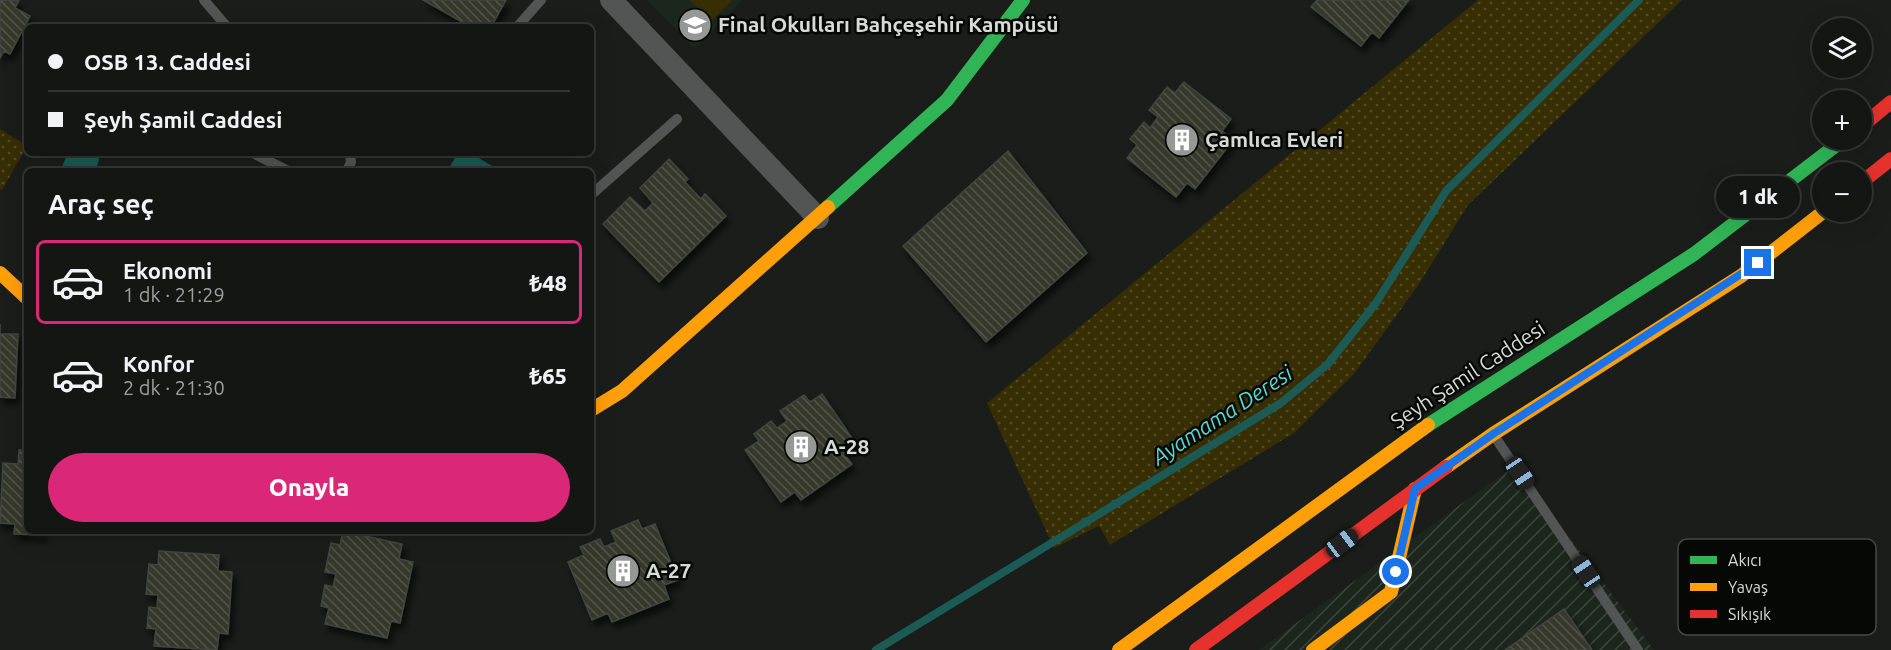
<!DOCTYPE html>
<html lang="tr">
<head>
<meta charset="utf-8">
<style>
  body { margin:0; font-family:Ubuntu,sans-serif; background:#212322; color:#f1f3f6; height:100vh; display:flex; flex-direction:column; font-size:22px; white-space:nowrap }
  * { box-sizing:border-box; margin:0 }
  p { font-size:20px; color:#9d9fa0 }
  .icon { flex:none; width:33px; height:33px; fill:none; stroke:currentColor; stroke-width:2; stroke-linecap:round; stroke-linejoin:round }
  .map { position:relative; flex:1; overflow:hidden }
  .sheet { position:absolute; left:24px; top:168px; width:570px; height:366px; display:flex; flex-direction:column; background:#141614; border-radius:9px; box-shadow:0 6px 24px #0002,0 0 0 2px #333534 }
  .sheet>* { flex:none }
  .hud { position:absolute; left:24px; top:24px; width:570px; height:132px; border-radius:9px; box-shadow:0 6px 24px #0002,0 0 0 2px #333534; display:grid; align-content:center; height:132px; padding:0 24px; background:#141614 }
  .tools { position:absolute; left:1812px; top:18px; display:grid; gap:12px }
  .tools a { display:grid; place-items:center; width:60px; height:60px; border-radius:50%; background:#141614; box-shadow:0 6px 24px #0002,0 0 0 2px #333534; font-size:30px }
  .end { position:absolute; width:27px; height:27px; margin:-14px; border:8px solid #1a73e8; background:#fff; box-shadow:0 0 0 3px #fff }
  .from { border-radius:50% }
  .bubble { position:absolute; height:42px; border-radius:21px; background:#141614; box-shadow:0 6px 24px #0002,0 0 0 2px #333534; font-size:20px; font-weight:800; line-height:42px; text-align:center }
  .car { position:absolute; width:18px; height:36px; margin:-18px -9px; border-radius:8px; box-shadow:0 0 4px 2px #0007; background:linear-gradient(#222 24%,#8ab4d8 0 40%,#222 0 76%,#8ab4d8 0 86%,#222 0) }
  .hud b { display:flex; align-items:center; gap:21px; height:57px; font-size:22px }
  .hud b+b { border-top:2px solid #333534 }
  .hud i { width:15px; height:15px; background:#f1f3f6 }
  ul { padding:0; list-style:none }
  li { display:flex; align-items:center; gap:18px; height:84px; margin:0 12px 9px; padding:0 12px; border:3px solid transparent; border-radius:9px }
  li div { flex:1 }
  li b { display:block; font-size:22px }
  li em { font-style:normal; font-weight:800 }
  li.current { border-color:#db2777 }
  li>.icon { width:54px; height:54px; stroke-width:1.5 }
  h2 { padding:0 24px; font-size:27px; line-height:72px }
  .button { display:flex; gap:12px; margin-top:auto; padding:12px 24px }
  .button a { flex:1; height:69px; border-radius:36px; background:#db2777; color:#fff; font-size:24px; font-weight:800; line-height:69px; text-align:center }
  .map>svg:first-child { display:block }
  .built { fill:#1d261d }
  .industrial { fill:url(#industrial-furrows) }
  .park { fill:url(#park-dots) }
  .garden { fill:#372e04 }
  .water { fill:#1c5a55 }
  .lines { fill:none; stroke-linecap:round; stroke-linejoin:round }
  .stream { stroke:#1c5a55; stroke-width:8 }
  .building { fill:url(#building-back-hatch); stroke:#424441; stroke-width:1.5; filter:url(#shadow) }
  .lane { stroke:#535554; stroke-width:10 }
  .street { stroke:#535554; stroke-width:22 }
  .fast { stroke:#30b455; stroke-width:14 }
  .slow { stroke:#ff9f0a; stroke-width:14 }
  .jam { stroke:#e5322d; stroke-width:14 }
  .route { stroke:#1a73e8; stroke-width:8 }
  .labels { text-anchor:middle; stroke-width:5; stroke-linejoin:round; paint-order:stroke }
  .poi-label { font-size:21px; font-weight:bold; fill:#d7dbd7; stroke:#060806; text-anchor:start }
  .street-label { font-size:21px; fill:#d7dbd7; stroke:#060806 }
  .water-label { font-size:22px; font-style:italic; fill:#58d8ce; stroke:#060806 }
  .key { fill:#060806; stroke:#454745; stroke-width:1.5 }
  .key-label { font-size:16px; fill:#d7dbd7 }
</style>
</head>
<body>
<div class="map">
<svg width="1891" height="650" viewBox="0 0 1891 650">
  <defs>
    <pattern id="industrial-furrows" width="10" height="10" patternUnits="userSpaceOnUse" patternTransform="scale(1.5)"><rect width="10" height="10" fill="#1d261d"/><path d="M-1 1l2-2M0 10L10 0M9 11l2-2" fill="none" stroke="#3d453d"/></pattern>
    <pattern id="park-dots" width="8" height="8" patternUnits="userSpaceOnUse" patternTransform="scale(1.5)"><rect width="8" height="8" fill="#372e04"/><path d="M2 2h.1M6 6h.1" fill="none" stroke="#534c28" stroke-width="1.8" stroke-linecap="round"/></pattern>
    <pattern id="building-back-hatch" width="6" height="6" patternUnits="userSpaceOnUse" patternTransform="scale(1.5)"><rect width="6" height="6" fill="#36392c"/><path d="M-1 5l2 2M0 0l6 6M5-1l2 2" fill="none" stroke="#52554a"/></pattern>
    <filter id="shadow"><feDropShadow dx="3.5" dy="6" stdDeviation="3" flood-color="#0009"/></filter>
  </defs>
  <rect width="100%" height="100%" fill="#1a1d1a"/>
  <path class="built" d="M647,0H742L695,49Z"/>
  <path class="industrial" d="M1515,465L1654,650H1259Z"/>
  <path class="park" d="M1478,0H1682L1468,205L1419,284L1354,374L1294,433L1110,545L1099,526L1054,548L987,403Z
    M0,129L27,146L2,190L0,189Z"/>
  <path class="garden" d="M690,0H733L711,21Z"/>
  <path class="water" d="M68,153H96L99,160L95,171H60Z
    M458,153H470L501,171H447Z"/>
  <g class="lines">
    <path class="stream" d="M876,650L1281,403L1328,364L1376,303L1446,191L1639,0"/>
  </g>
  <path class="building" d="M0,0H19L15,8L30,16L10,54L4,51L0,58Z
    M423,0H506L491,27H471Z
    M1317,0H1409L1379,38L1372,32L1361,46L1311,7Z
    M1184,82L1231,119L1222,131L1233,140L1195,189L1187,183L1176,197L1127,158L1137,145L1130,139L1144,122L1150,128L1158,117L1149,110L1167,87L1175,93Z
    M1008,151L1087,253L986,342L903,246Z
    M669,159L688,179L685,182L701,199L705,194L726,216L659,282L603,224L630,197L645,211L653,203L640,188Z
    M0,324V334H18L15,398L0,397Z
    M822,394L856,444L843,453L852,464L801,500L795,492L781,502L745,450L759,441L754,434L771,421L777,428L787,421L780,411L804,395L810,402Z
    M19,450H27V531H44V535L14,534L15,524L0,523L3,463L18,464Z
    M638,520L642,529L655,524L678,580L664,585L669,599L612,622L608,613L592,620L568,562L584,555L580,547L600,539L604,547L616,542L611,531Z
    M343,531L402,544L399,559L413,562L400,623L391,621L387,638L325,624L329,608L321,606L325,585L333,587L336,574L325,572L331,543L340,545Z
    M159,551L219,555L218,571L232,572L228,634L219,633L217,650L154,646L156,629L147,628L149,607L157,608L158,595L146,594L149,564L158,565Z
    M1564,609L1592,650H1505Z"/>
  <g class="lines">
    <path class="lane" d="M204,0L227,27
      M517,27L541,0
      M253,153L288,171
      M347,171L351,162L350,153
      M591,195L677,119
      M1495,437L1638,650"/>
    <path class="street" d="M611,0L818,218"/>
    <path class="fast" d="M828,207L947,100L1023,0
      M1428,425L1694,254L1843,140"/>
    <path class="slow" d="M0,273L27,298
      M591,410L622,391L828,207
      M1446,467L1493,434L1741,276L1823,212
      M1119,650L1428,425
      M1313,650L1391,592L1415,489"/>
    <path class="jam" d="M1862,126L1891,102
      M1862,182L1891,159
      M1196,650L1446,467"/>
  </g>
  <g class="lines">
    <path class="route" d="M1396,572L1415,489L1493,434L1758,263"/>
  </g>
  <defs>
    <g id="school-disc" transform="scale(1.725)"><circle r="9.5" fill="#959895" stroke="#060806"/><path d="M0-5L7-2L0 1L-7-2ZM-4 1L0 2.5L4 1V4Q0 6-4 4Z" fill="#fff"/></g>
    <g id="building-disc" transform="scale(1.725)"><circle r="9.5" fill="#959895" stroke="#060806"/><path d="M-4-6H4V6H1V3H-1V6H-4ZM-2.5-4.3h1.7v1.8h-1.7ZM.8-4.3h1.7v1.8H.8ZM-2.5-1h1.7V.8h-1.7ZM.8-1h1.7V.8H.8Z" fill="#fff"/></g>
  </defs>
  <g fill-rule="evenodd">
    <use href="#school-disc" x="695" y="25"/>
    <use href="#building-disc" x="1182" y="140"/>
    <use href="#building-disc" x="801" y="447"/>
    <use href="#building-disc" x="623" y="571"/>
  </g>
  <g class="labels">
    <g class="poi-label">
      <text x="718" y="32">Final Okulları Bahçeşehir Kampüsü</text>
      <text x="1205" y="147">Çamlıca Evleri</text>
      <text x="824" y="454">A-28</text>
      <text x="646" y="578">A-27</text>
    </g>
    <g class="street-label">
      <text transform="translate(1468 375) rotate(-33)" y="7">Şeyh Şamil Caddesi</text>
    </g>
    <g class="water-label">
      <text transform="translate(1222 415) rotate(-33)" y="8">Ayamama Deresi</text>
    </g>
  </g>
  <rect x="1678" y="539" width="198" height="96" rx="9" class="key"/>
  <rect x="1690" y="556" width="27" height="8" fill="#30b455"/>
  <rect x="1690" y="583" width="27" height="8" fill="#ff9f0a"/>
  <rect x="1690" y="610" width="27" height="8" fill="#e5322d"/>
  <g class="key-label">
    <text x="1728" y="566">Akıcı</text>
    <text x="1728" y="593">Yavaş</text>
    <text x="1728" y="620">Sıkışık</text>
  </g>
</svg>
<div class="tools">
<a><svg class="icon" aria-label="layers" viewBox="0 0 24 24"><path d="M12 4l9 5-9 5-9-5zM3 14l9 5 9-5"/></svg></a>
<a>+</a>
<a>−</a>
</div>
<i class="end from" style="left:1396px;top:572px"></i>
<i class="end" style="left:1758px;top:263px"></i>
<div class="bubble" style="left:1716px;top:176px;width:84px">1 dk</div>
<i class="car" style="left:1520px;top:473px;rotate:146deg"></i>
<i class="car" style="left:1342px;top:543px;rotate:53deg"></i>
<i class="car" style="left:1586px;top:572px;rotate:326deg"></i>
<div class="hud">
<b><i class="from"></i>OSB 13. Caddesi</b>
<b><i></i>Şeyh Şamil Caddesi</b>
</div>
<section class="sheet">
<h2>Araç seç</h2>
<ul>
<li class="current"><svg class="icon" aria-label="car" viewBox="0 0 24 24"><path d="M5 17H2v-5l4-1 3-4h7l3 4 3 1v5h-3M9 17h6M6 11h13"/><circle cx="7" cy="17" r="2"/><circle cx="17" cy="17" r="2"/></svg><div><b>Ekonomi</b><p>1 dk · 21:29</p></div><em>₺48</em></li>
<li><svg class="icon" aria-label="car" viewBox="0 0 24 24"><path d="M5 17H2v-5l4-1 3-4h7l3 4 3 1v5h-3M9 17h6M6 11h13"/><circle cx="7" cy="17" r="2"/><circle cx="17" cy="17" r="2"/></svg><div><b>Konfor</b><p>2 dk · 21:30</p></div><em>₺65</em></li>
</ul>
<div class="button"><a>Onayla</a></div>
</section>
</div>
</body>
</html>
